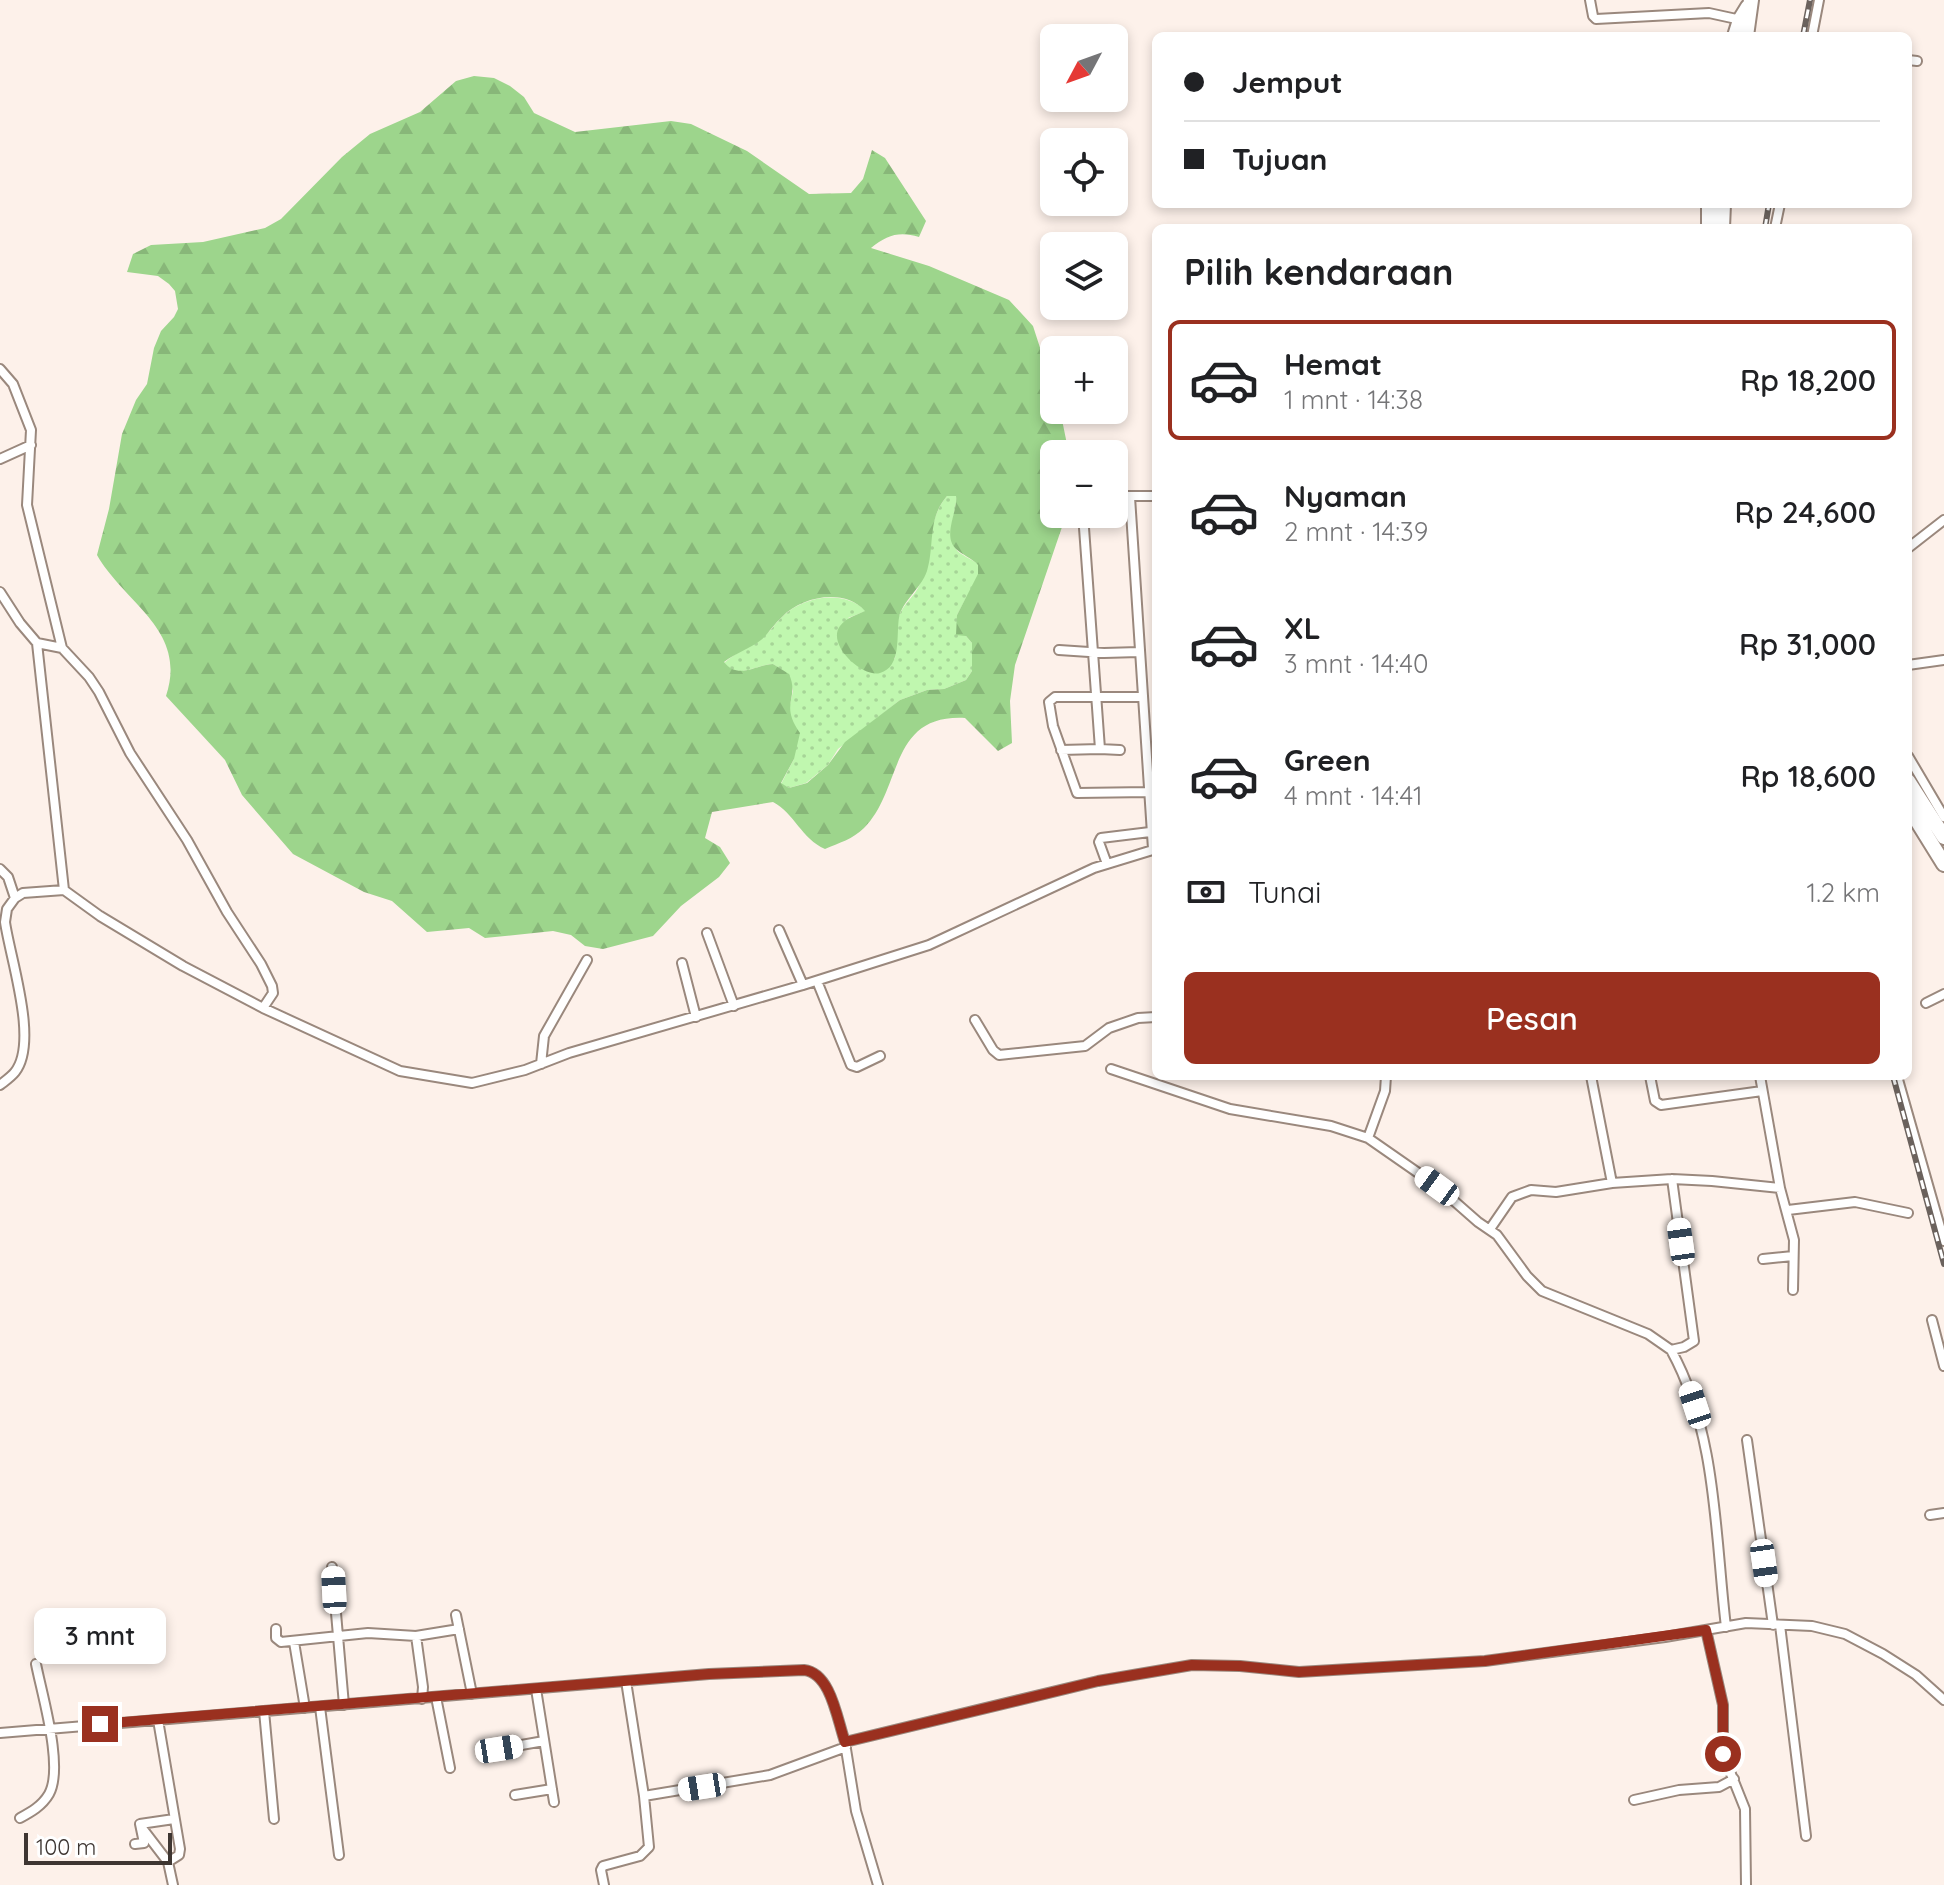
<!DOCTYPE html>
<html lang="id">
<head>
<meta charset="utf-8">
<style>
  body { margin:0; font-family:Quicksand,sans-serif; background:#f6f6f6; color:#202124; height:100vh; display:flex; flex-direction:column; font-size:30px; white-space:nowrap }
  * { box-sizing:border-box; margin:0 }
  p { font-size:26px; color:#757577 }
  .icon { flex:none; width:44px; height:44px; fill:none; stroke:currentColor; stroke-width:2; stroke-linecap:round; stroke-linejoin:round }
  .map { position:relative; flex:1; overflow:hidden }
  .side { position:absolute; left:1152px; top:224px; width:760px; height:856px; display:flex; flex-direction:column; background:#fff; border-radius:12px; box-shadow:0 4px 12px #0003 }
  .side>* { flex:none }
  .guide { position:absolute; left:1152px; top:32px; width:760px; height:176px; border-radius:12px; box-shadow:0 4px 12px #0003; display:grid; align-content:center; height:176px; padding:0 32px; background:#fff }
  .needle { width:52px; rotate:229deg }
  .buttons { position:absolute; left:1040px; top:24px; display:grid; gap:16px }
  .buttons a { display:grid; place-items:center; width:88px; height:88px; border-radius:12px; background:#fff; box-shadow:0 4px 12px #0003; font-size:40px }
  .scale { position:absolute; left:24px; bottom:20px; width:148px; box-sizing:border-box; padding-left:8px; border:4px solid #3e3632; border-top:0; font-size:22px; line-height:28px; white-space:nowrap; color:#3e3632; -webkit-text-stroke:6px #fff; paint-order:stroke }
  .end { position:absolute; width:36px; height:36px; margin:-18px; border:10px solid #9a301f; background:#fff; box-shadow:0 0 0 4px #fff }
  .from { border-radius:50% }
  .bubble { position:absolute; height:56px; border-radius:12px; background:#fff; box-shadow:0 4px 12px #0003; font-size:26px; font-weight:600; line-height:56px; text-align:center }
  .car { position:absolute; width:24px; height:48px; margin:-24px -12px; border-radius:10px; box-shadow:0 0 6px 2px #0007; background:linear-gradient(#fff 24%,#345 0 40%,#fff 0 76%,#345 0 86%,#fff 0) }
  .guide b { display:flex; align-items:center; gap:28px; height:76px; font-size:30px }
  .guide b+b { border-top:2px solid #e0e0e0 }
  .guide i { width:20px; height:20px; background:#202124 }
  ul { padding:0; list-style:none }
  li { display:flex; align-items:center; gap:24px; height:120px; margin:0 16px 12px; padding:0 16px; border:4px solid transparent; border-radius:12px }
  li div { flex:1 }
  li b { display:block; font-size:30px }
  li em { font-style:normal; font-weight:600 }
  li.current { border-color:#9a301f }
  li>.icon { width:72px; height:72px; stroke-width:1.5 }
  h2 { padding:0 32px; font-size:36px; line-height:96px }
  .pay { display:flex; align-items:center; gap:20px; height:88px; padding:0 32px; font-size:30px }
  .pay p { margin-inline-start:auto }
  .button { display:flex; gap:16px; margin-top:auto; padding:16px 32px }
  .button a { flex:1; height:92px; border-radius:12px; background:#9a301f; color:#fff; font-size:32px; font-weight:600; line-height:92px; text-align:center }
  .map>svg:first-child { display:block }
  .grass { fill:url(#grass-dots) }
  .forest { fill:url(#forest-firs); fill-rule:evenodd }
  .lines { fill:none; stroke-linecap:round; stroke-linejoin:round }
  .street-casing { stroke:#9a887d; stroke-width:12 }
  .highway-casing { stroke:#9a887d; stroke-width:18 }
  .street { stroke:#fff; stroke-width:8 }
  .highway { stroke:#fff; stroke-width:14 }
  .rail-casing { stroke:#6b625d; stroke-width:6 }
  .rail { stroke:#fff; stroke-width:3; stroke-dasharray:9; stroke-linecap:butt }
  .route { stroke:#9a301f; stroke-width:10 }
</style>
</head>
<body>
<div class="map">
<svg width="1944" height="1885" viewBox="0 0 1944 1885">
  <defs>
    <pattern id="grass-dots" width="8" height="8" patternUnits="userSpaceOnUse" patternTransform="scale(2)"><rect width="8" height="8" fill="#c0f7af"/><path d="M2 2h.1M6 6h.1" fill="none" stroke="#a6d497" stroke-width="1.8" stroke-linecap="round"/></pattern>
    <pattern id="forest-firs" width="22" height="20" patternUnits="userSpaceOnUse" patternTransform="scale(2)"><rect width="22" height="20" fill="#9dd58c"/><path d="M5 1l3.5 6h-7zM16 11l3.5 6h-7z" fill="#88b779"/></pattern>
  </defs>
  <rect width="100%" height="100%" fill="#fdf1ea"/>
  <path class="grass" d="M956,495C958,512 944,534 956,549C960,555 972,559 978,564L979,574L957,615L966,636L972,643V671L966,680L944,689L927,690L900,700L838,749L828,765L806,783L789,788L781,784L794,759L789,709L793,691L789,675L773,664C754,665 738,680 724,663C737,652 752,646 765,635C772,630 775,623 782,617C803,596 844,589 866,611L848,618L895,659C896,646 896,629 899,616C903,604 915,596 920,584C931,556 927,519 947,496Z"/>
  <path class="forest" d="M474,76L494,78L510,86L524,97L534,113L575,132L671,121L691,124L747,151L809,194L851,193L863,179L872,150L885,158L926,221L919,237C899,231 887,235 871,248L929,266L1009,300L1033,326L1054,391V410H1060L1069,454H1054V514H1063L1062,527L1015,665L1010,701L1012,743L998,751L965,718C888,714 903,789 864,828C853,839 839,843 825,849C802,839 794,813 773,802L712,812L705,838L720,847L730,863L719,877L681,906L653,936L603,949L585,946L571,935L553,931L485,938L469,928L427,932L392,901L364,892L293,854L242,795L225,760L166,696C188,630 125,604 97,555L109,509L122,434L136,400L147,384L154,348L161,331L174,317L178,309L175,291L169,284L158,276L127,272L133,254L151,245L203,242L265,228L281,219L342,157L370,134L420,112L456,81ZM947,496H956C958,511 942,536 956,549C962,555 972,558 978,565V574L957,615L956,635L966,636L972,643V671L966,680L944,689L927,690L900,700L845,742L828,765L807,783L789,788L781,783L794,759L800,733C779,703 800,699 789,674L773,664C755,665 738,680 724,662C736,653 749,649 761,640C769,633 774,624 782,617C802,596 845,588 865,611C856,615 846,618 840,626C826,645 863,678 880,673C902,667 896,635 899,618C902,601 921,589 927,571C935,545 927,519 947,496Z"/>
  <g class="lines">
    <g class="street-casing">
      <path id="street" d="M1590,0L1593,16L1596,19L1709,13L1741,20
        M1812,36L1819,0
        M1908,60L1917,61
        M1775,228L1780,204
        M0,369L13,384L31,430L27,505L62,648L89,677L99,692L130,753L187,840L227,912L261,964L272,986L273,993L263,1008
        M0,459L31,445
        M1114,496H1156
        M1130,497L1153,849
        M1908,548L1944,520
        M0,592L20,623L37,643L62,648
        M37,643L64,890
        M1059,650L1104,653L1139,652
        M1908,665L1944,660
        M1141,697H1055L1049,702L1053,726L1077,793L1149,792
        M1100,749L1120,750
        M1061,750L1100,749L1083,514
        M1908,756L1944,817
        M1107,864L1099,842L1101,838L1150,832
        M0,869L8,877L15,898
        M779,930L803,985
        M707,933L734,1006
        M682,963L696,1017
        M817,981L851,1065L857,1067L880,1056
        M1926,1003L1944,994
        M975,1020L993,1050L999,1055L1085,1046L1109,1028L1138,1018L1156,1017
        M541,1064L544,1036L587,960
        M1111,1069L1230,1109L1331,1126L1368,1138L1437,1186L1478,1222L1497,1235L1527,1276L1542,1291L1648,1334L1671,1350L1684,1347L1694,1341L1672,1179
        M1591,1076L1612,1183
        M1650,1076L1655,1101L1661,1105L1762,1091
        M1760,1076L1780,1188
        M1897,1076L1944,1241
        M0,1085C5,1081 11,1077 15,1072C39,1042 10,958 5,922L7,909L15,898L23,893L64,890L100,916L183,966L263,1008L400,1071L472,1083L525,1070L569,1053L803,985L929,945L1094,868L1156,849
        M1368,1138L1385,1091L1386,1076
        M1788,1210L1855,1202L1908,1213
        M1490,1229L1512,1197L1531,1190L1556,1192L1612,1183L1672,1179L1712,1181L1780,1188L1794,1240L1793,1290
        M1763,1259L1793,1256
        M1932,1320L1944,1366
        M1671,1350C1717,1433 1715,1535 1726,1627
        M1747,1440L1773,1625
        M1930,1515L1944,1513
        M332,1567L344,1705
        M456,1615L472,1694
        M1780,1625L1806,1836
        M276,1629V1638L281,1642L368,1633L416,1636L459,1629
        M1706,1630L1723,1705V1754L1745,1809L1746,1885
        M416,1636L423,1687L422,1699
        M294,1642L305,1708
        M536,1689L554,1802
        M436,1697L450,1768
        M320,1707L339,1855
        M264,1711L274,1819
        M158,1720L180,1849L179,1855L168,1862L173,1885
        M0,1733L709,1674L804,1670C831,1673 837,1719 845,1742L1098,1681L1192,1665L1240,1666L1299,1672L1485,1661L1665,1637L1746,1623L1812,1626L1845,1634L1883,1654L1916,1675L1944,1700
        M845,1743L856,1811L878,1885
        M499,1749L544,1741
        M515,1795L552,1789
        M644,1796L770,1775L846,1747
        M1634,1800L1679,1790L1719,1787L1734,1779
        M20,1818C31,1812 42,1806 49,1794C64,1767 42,1695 36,1664
        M142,1828L168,1862
        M135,1844L144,1843L140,1824L174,1819
        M604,1885L601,1870L603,1866L640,1856L649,1847L644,1796L626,1681"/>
    </g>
    <g class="highway-casing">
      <path id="highway" d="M1735,36L1740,20L1748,7
        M1746,36L1751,0
        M1709,228V204
        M1722,228L1723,204
        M1908,781L1944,837
        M1908,806L1944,864"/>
    </g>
    <use href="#street" class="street"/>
    <use href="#highway" class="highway"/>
    <g class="rail-casing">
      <path id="rail" d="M1803,36L1810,0
        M1765,228L1769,204
        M1893,1076L1944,1264"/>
    </g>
    <use href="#rail" class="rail"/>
  </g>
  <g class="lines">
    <path class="route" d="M100,1724L709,1674L804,1670C831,1673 837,1719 845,1742L1098,1681L1192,1665L1240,1666L1299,1672L1485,1661L1706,1630L1723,1705V1754"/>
  </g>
</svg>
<div class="buttons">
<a><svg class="needle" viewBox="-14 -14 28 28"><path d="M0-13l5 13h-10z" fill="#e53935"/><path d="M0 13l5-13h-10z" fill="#757577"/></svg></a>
<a><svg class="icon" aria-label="locate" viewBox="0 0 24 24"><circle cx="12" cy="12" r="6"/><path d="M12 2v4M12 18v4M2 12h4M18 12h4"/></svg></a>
<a><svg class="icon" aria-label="layers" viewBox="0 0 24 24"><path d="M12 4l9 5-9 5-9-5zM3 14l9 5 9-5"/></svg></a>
<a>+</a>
<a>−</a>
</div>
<div class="scale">100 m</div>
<i class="end from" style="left:1723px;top:1754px"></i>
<i class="end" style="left:100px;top:1724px"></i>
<div class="bubble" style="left:34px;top:1608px;width:132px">3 mnt</div>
<i class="car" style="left:1437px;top:1186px;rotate:306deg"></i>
<i class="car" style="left:1681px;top:1242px;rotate:352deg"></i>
<i class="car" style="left:1695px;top:1405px;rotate:342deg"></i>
<i class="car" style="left:1764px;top:1563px;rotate:172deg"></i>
<i class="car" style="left:334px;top:1590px;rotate:357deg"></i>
<i class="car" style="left:499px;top:1749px;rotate:81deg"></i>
<i class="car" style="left:702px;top:1787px;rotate:261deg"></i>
<div class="guide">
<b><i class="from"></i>Jemput</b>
<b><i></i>Tujuan</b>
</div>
<section class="side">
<h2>Pilih kendaraan</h2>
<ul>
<li class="current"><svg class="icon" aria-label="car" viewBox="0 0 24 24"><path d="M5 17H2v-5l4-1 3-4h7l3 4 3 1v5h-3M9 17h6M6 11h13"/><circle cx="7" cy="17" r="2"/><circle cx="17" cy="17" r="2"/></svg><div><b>Hemat</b><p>1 mnt · 14:38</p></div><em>Rp 18,200</em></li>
<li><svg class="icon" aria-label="car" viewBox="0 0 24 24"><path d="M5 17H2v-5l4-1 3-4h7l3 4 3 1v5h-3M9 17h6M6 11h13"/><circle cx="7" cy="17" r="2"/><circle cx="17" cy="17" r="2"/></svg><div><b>Nyaman</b><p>2 mnt · 14:39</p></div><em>Rp 24,600</em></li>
<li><svg class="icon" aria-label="car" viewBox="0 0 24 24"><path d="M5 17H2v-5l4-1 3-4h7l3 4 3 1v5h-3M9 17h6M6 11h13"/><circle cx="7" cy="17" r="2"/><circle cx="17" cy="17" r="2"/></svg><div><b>XL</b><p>3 mnt · 14:40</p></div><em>Rp 31,000</em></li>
<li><svg class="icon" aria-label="car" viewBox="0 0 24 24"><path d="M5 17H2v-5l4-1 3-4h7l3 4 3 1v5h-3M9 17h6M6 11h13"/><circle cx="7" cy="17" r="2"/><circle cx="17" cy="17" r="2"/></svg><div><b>Green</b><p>4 mnt · 14:41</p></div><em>Rp 18,600</em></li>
</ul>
<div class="pay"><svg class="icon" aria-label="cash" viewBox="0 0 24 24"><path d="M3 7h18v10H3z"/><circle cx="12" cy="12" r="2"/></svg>Tunai<p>1.2 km</p></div>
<div class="button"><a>Pesan</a></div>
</section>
</div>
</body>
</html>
